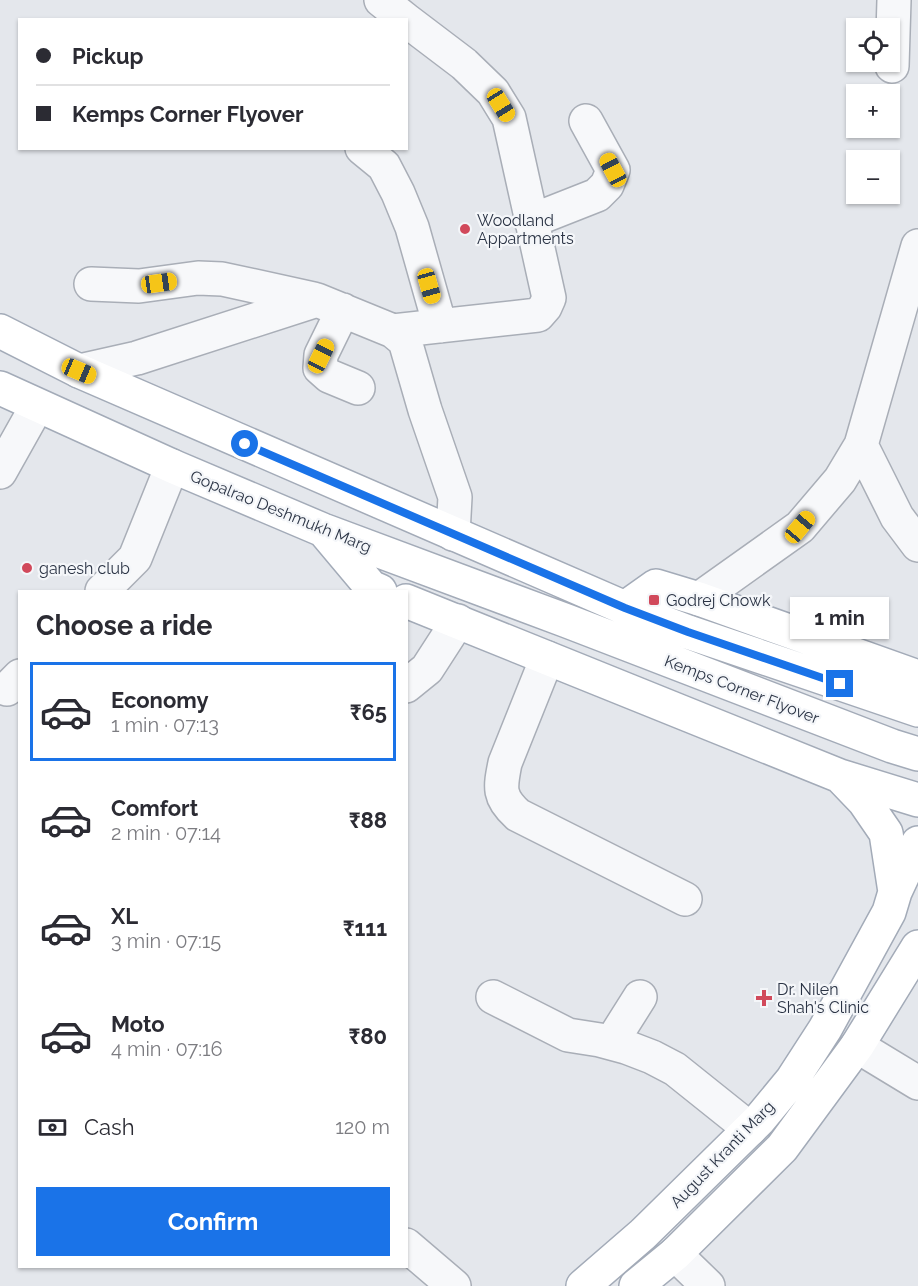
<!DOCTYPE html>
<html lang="en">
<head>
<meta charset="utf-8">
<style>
  body { margin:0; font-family:Raleway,sans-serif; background:#f2f2f3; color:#2b2b33; height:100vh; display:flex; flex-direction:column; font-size:22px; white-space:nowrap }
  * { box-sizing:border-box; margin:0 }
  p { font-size:20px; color:#7c7c81 }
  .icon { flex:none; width:33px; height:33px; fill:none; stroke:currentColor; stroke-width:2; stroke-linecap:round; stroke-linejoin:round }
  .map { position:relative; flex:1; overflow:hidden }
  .panel { position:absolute; left:18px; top:590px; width:390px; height:678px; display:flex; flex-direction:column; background:#fff; border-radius:0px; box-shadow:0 2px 4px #0004 }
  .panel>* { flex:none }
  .top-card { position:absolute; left:18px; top:18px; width:390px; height:132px; border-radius:0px; box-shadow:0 2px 4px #0004; display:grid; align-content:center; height:132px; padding:0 18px; background:#fff }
  .fabs { position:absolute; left:846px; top:18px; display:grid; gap:12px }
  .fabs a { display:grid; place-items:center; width:54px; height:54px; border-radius:0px; background:#fff; box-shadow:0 2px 4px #0004; font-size:30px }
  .end { position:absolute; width:27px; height:27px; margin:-14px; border:8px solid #1a73e8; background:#fff; box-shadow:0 0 0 3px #fff }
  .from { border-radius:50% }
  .bubble { position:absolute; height:42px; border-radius:0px; background:#fff; box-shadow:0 2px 4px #0004; font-size:20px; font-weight:700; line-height:42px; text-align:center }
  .car { position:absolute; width:18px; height:36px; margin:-18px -9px; border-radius:8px; box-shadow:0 0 4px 2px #0007; background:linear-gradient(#f5c518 24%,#345 0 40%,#f5c518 0 76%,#345 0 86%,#f5c518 0) }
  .top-card b { display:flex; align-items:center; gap:21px; height:57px; font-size:22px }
  .top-card b+b { border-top:2px solid #e1e1e2 }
  .top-card i { width:15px; height:15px; background:#2b2b33 }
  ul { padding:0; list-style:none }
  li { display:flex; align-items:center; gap:18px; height:99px; margin:0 12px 9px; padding:0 6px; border:3px solid transparent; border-radius:0px }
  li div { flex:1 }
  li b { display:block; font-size:22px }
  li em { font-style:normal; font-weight:700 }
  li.selected { border-color:#1a73e8 }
  li>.icon { width:54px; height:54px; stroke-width:1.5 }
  h2 { padding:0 18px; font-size:27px; line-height:72px }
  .pay { display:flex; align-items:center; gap:15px; height:66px; padding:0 18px; font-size:22px }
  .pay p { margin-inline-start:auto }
  .action { display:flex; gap:12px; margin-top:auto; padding:12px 18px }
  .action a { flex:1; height:69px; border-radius:0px; background:#1a73e8; color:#fff; font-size:24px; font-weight:700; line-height:69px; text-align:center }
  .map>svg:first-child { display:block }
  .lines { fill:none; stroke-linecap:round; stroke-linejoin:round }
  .minor-casing { stroke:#a9aeb7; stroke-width:36 }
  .major-casing { stroke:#a3abb8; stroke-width:36 }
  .minor { stroke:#f7f8fa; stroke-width:33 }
  .major { stroke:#fff; stroke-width:33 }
  .route { stroke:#1a73e8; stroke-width:8 }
  .poi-dot { fill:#d1495b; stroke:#f4f6f9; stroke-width:2 }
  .labels { text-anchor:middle; stroke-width:4.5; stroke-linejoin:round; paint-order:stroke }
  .poi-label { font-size:16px; fill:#2b3445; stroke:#f4f6f9; text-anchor:start }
  .street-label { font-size:16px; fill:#2b3445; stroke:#f4f6f9 }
</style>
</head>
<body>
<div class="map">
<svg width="918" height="1286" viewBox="0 0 918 1286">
  <rect width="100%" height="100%" fill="#e4e7ec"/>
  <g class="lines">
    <g class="minor-casing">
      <path id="minor" d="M381,0L406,20
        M892,66L894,0
        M362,148L384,166L398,193L412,227L440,326
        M531,221L597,195L607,185L613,170L586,121
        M91,284L139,286L198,278L222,279L314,299
        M343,310L321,355L320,368L329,376L358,388
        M393,331L538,315L545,307L549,298L509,118L493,92L464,64L406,20
        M79,371L137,358L317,300L393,331L405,341L425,410L455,497L453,534
        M861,445L897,517L918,545
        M0,472L37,406
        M102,591L135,558L172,466
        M699,599L800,527L840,480L861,445L918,246
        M547,658L505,763C500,788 498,797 518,815L685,899
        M406,686L427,669L458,621
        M7,689L20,676
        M493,997L568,1035L600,1040L626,1047L652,1057L675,1069L750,1129
        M611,1043L640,997
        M857,1046L918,1083
        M406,1245L454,1286
        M675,1254L708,1286"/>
    </g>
    <g class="major-casing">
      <path id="major" d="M0,331L79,371L625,608L688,632L918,710
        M0,388L172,466L323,530L567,621L892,746L918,754
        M324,531L371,587L380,591
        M406,601L840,776L918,800
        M625,608L656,586L699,599L918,677
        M840,776L864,801L886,833L895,892
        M583,1286L643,1234L759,1120L792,1080L825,1029L889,912L895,892L918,843
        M636,1286L675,1254L782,1148L857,1046L918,947"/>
    </g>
    <use href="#minor" class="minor"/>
    <use href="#major" class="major"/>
  </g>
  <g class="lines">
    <path class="route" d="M245,444L625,608L688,632L840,684"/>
  </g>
  <g class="poi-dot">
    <circle cx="465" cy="229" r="6"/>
    <circle cx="27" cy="568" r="6"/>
    <rect x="648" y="594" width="12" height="12" rx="3"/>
    <path d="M761 989h6v6h6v6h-6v6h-6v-6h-6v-6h6z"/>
  </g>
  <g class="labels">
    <g class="poi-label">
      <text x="477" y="226">Woodland<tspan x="477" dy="18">Appartments</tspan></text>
      <text x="39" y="574">ganesh club</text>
      <text x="666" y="606">Godrej Chowk</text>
      <text x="777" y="995">Dr. Nilen<tspan x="777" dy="18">Shah's Clinic</tspan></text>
    </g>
    <g class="street-label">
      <text transform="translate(281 511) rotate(22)" y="6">Gopalrao Deshmukh Marg</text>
      <text transform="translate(742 689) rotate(21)" y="6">Kemps Corner Flyover</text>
      <text transform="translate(722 1154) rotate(-46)" y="6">August Kranti Marg</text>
    </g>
  </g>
</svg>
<div class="fabs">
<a><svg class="icon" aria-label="locate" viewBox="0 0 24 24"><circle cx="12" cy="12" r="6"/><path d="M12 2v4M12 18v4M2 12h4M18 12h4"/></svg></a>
<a>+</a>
<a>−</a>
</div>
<i class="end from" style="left:245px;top:444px"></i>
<i class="end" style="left:840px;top:684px"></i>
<div class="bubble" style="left:790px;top:597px;width:99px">1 min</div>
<i class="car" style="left:501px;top:105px;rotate:148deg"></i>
<i class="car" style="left:613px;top:170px;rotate:332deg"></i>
<i class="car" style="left:159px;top:283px;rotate:82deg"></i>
<i class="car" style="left:429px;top:286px;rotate:164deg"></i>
<i class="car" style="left:321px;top:356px;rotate:26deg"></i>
<i class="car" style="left:79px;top:371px;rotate:113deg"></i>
<i class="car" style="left:800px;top:527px;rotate:40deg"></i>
<div class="top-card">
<b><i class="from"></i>Pickup</b>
<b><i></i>Kemps Corner Flyover</b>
</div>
<section class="panel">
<h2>Choose a ride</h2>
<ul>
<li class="selected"><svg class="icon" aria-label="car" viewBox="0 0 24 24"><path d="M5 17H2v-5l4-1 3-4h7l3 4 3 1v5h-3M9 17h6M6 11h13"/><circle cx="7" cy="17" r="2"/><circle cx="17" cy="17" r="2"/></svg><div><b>Economy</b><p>1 min · 07:13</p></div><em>₹65</em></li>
<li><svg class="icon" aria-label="car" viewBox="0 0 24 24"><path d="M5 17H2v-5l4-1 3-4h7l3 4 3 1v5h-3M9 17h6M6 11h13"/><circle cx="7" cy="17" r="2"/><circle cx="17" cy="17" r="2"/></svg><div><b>Comfort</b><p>2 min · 07:14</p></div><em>₹88</em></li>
<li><svg class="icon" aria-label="car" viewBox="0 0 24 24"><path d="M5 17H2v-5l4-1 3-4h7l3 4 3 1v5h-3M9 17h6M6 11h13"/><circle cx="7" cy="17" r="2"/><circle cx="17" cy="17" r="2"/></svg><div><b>XL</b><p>3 min · 07:15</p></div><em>₹111</em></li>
<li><svg class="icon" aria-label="car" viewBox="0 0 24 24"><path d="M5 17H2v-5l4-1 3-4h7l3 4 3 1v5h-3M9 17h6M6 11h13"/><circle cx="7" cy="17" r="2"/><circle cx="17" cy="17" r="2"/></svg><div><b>Moto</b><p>4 min · 07:16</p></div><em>₹80</em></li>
</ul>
<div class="pay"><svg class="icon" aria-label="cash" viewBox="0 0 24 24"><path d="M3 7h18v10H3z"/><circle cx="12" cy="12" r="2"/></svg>Cash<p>120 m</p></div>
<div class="action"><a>Confirm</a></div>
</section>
</div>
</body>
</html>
